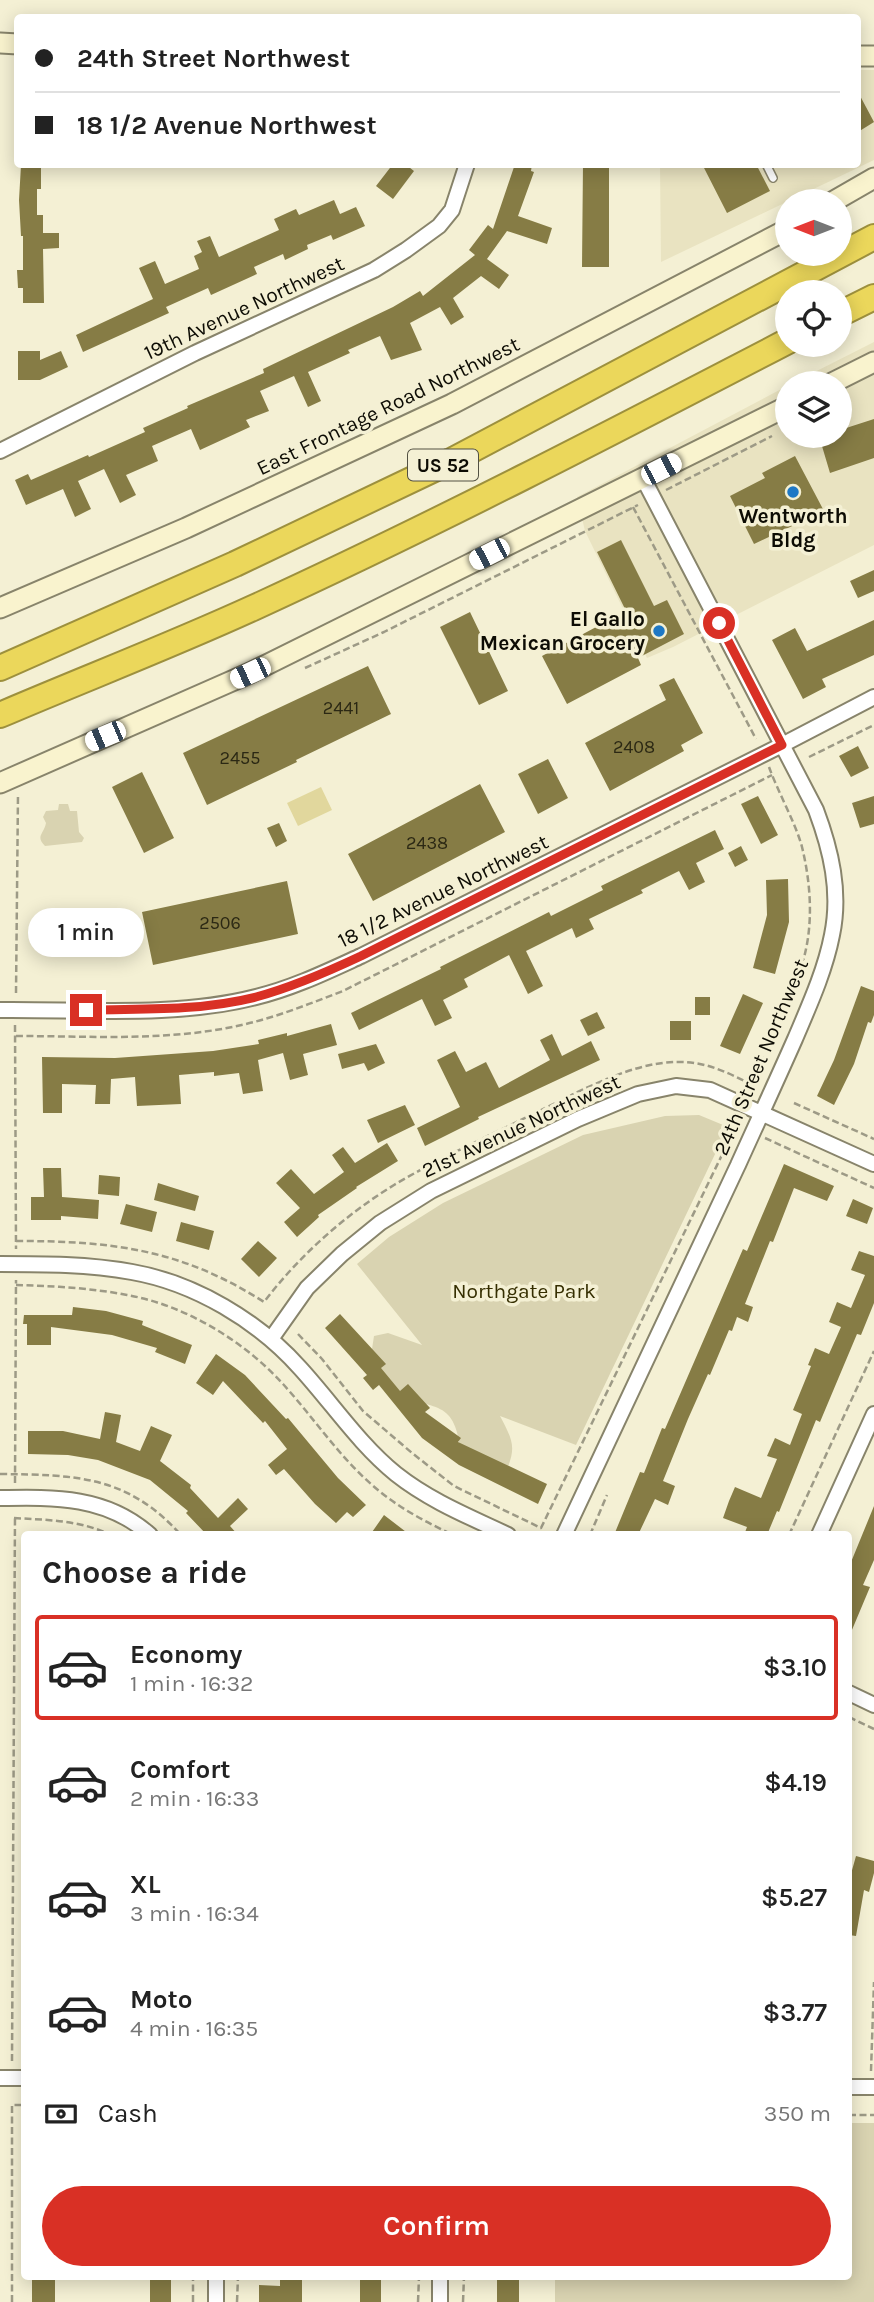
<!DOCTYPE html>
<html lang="en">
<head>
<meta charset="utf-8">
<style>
  body { margin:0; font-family:Karla,sans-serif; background:#f6f6f6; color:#222; height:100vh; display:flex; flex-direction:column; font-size:26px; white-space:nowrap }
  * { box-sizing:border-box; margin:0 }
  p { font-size:23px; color:#767676 }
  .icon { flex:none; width:38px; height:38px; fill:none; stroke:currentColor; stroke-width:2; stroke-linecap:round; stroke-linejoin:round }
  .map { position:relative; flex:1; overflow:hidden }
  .sheet { position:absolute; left:21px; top:1531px; width:831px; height:749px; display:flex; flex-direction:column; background:#fff; border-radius:7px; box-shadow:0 4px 18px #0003 }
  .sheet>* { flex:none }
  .top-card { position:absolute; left:14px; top:14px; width:847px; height:154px; border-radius:7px; box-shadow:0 4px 18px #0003; display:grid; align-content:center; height:154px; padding:0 21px; background:#fff }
  .needle { width:46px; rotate:270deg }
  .controls { position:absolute; left:775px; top:189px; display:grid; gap:14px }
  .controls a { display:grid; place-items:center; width:77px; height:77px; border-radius:50%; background:#fff; box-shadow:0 4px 18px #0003; font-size:35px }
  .end { position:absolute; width:32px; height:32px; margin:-16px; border:9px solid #d93025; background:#fff; box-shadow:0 0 0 4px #fff }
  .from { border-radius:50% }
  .bubble { position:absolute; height:49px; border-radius:24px; background:#fff; box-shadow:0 4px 18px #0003; font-size:23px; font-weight:600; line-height:49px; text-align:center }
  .car { position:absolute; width:21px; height:42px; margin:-21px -10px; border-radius:9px; box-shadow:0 0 5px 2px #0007; background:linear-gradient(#fff 24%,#345 0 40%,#fff 0 76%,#345 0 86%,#fff 0) }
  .top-card b { display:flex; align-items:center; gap:24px; height:66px; font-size:26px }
  .top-card b+b { border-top:2px solid #e0e0e0 }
  .top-card i { width:18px; height:18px; background:#222 }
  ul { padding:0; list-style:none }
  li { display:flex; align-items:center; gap:21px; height:105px; margin:0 14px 10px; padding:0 7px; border:4px solid transparent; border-radius:7px }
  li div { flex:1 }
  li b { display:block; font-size:26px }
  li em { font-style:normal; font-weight:600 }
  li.selected { border-color:#d93025 }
  li>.icon { width:63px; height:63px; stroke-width:1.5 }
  h2 { padding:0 21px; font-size:32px; line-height:84px }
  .pay { display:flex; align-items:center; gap:18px; height:77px; padding:0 21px; font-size:26px }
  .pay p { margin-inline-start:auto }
  .action { display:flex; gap:14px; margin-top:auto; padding:14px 21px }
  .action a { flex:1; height:80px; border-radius:42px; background:#d93025; color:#fff; font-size:28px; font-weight:600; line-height:80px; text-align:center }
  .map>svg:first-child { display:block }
  .built { fill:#e9e3c1 }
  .green { fill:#d9d3b1 }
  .water { fill:#e1d79d }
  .building { fill:#867c45 }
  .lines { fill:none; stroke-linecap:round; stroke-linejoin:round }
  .lane-casing { stroke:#88846b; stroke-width:10 }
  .street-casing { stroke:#88846b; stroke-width:18 }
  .secondary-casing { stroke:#88846b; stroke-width:23 }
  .highway-casing { stroke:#9d903d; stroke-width:28 }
  .path { stroke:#9d9a86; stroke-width:2.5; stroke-dasharray:7 3.5; stroke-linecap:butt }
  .lane { stroke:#fff; stroke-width:7 }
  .street { stroke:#fff; stroke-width:14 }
  .secondary { stroke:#f9f3ce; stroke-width:19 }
  .highway { stroke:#ebd75b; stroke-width:24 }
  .route { stroke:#d93025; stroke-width:9 }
  .poi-dot { fill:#1e78c5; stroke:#f4f0d4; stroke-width:2.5 }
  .labels { text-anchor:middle; stroke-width:7; stroke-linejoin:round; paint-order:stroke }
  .number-label { font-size:18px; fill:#2b2814 }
  .shield { fill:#f4f0d4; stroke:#525042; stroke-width:2 }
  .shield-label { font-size:19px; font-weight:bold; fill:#0d0c04 }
  .street-label { font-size:21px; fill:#0d0c04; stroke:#f4f0d4 }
  .poi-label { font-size:21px; font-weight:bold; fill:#0d0c04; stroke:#f4f0d4 }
  .park-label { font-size:21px; fill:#352e00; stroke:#f4f0d4 }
</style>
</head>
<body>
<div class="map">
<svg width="874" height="2302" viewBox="0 0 874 2302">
  <rect width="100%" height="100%" fill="#f4f0d4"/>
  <path class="built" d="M858,70H874V160L661,262L660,165L858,164Z
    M874,342V545L673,647L647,658L585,531L577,497L787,386L788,436H840V383H793Z"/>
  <path class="green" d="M59,804H68L70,811H77L79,832L84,838L82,842L45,846C35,836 44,834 46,823L43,817L46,811L58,810Z
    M699,1115L728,1127L576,1445L500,1416C513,1441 517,1447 505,1474L461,1457C456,1396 435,1412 389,1392L372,1349L374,1336L388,1333L422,1345L357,1264L389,1237L443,1203L583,1135L665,1116Z
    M849,2123H874V2302H555V2277H849Z"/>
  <path class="water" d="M321,787L332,810L298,826L287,803Z"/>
  <path class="building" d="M858,92L874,122L858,132Z
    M393,164H405L414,171L393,199L376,186Z
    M515,164H532L531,171L534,172L518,216L552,228L547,244L507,231L487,259L509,275L499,289L481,276L453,298L464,317L451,325L440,307L410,323L422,350L391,360L380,336L348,350L350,353L308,372L321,401L308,407L294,376L260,391L269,411L246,420L250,427L200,450L191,429L152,446L158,461L126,475L136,495L120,503L104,469L78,481L91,509L75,517L63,489L26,505L15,480L28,474L31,480L88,455L89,457L145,432L143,428L188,408L187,406L264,373L263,369L393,307L420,291L423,296L475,255L469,250L488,225L493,229Z
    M583,164H609V267H582Z
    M702,164H756L770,191L727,213Z
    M21,165H41V189H37V215H43V233H59V248L43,249L44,303H23V288H18L17,270H23V236H21L19,200Z
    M334,200L340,214L356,207L365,226L333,240L331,235L307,245L308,249L285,260L283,254L254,267L257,274L211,295L208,288L166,307L169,313L83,352L76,335L153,299L139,268L155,261L165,284L199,269L194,256L202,252L197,241L210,236L219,257L279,230L274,219L296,209L299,215Z
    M18,351H40V360L61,351L68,367L40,380H18Z
    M874,419V458L830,473L819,436H840V430Z
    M795,456L824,511L754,544L730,496L765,478L762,473Z
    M621,540L654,606L667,600L684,634L638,658L641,665L567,704L542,656L626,611L597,552Z
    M874,570V591L858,598L850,581Z
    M470,612L508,691L479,705L440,627Z
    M874,620V655L822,679L826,687L803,699L772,640L795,628L807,651Z
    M368,666L391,714L296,760L297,762L207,805L183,753Z
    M674,678L703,733L681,745L684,751L610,791L585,743L666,700L659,685Z
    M858,746L869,768L851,777L839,756Z
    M548,759L568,798L538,814L518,774Z
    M142,772L174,838L144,853L112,787Z
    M480,784L505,832L373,901L348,854Z
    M758,796L778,835L761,844L741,804Z
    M874,796V824L860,828L852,803Z
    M279,823L287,841L276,847L267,828Z
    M715,830L724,849L696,863L705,882L689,890L679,871L641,890L643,893L589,919L594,929L576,938L572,928L526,951L543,986L528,994L509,955L464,979L468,987L443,1000L452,1018L435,1026L422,999L359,1030L351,1013L441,969L440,967L549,912L551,916L603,890L601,886Z
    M741,846L748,860L735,867L728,853Z
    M788,879L789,922L775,974L753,968L767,915L766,880Z
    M287,881L298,934L153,965L142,912Z
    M861,986L874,991V1015L871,1023L868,1022L854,1064L834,1105L817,1096L834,1060Z
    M743,994L763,1003L740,1054L720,1046Z
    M695,997H710V1015H695Z
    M597,1012L605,1028L588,1036L580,1020Z
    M670,1021H691V1040H670Z
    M331,1024L337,1045L303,1054L308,1075L290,1080L283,1053L258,1060L263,1091L243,1094L239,1073L214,1076V1072L179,1075L181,1104L137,1106L135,1077L111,1079L110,1104H95L96,1085L62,1084V1113H43L42,1057L115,1058L213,1051L259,1044L258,1040L287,1033V1036Z
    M552,1034L562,1056L591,1041L600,1060L478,1117L479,1119L425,1146L417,1128L460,1107L437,1060L455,1051L466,1072L486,1062L499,1088L550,1060L540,1040Z
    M376,1044L385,1063L368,1071L364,1063L342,1069L338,1054Z
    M405,1105L415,1125L378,1143L367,1120Z
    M387,1143L398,1161L356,1187L357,1188L318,1215L319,1217L297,1237L284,1222L300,1208L276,1183L291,1169L314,1194L344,1172L332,1155L343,1147L355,1163Z
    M784,1164L834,1186L827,1201L794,1188L773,1242L770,1241L745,1304L753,1307L748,1322L737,1317L732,1331L729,1330L710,1375L708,1374L688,1419L663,1481L675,1486L668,1505L655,1499L638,1535H614L640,1472L644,1473L662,1428L665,1429L743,1249L747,1251Z
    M43,1168H61L62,1197L99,1200L98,1219L61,1216V1220H31V1197H44Z
    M99,1175L120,1177L119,1196L98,1194Z
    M158,1183L199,1196L195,1211L154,1200Z
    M853,1199L873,1208L867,1224L846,1216Z
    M126,1204L157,1212L152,1232L120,1224Z
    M181,1222L214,1231L209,1250L176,1241Z
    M258,1241L277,1258L259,1277L241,1259Z
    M859,1251L874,1256V1303L861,1335L857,1334L820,1422L816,1420L779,1512L777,1511L767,1535H744L747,1527L723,1518L729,1501L735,1487L761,1498L777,1459L767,1456L775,1438L790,1445L802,1414L793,1410L811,1366L808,1365L815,1348L829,1354L841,1327L829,1322L837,1302L851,1308L865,1275L851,1270Z
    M73,1307L106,1311L143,1321L142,1325L192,1345L185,1364L155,1352L157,1348L112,1335L51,1327V1345H27V1324H23L24,1315H72Z
    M340,1314L386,1364L381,1368L400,1391L408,1384L430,1408L425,1412L461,1438L458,1442L547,1484L538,1504L459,1465L422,1438L379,1385L373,1390L363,1378L367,1375L325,1328Z
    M216,1354L245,1375L286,1419L288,1418L338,1478L366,1505L353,1517L347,1512L336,1523L315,1504L284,1469L276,1475L268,1465L287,1449L265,1421L263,1423L223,1381L213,1395L196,1383Z
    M105,1412L121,1415L116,1442L140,1451L151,1426L172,1435L160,1461L191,1485L190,1488L218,1518L238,1498L248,1509L230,1526L238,1535H207L186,1513L188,1511L150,1480L98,1460L68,1455L28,1454V1431H63L100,1439Z
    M874,1506V1560L863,1585L870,1587L849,1637V1567Z
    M384,1515L410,1535H370Z
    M856,1856L874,1861V1873L869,1892L864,1890L856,1936L849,1935V1881Z
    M32,2277H55V2302H32Z
    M150,2277H171V2302H150Z
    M280,2277H302V2302H259V2285L280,2286Z
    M360,2277H381V2302H360Z
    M497,2277H519V2302H497Z"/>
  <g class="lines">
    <g class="lane-casing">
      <path id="lane" d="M766,164L773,178"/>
    </g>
    <g class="street-casing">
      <path id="street" d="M0,451L195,353L374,270L406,250L439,226L452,210L467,164
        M0,1010C84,1009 174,1018 256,997C293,988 326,972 361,956L782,745L874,697
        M0,1264C44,1264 88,1264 132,1272C195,1283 258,1321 300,1368C332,1403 359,1444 396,1474C430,1501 470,1517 508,1535
        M271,1339L307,1288L342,1254L380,1223L431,1191L578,1119L638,1094L676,1086L710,1090L874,1164
        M0,1498C55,1497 107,1496 150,1535
        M564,1535C622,1411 680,1288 738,1165C757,1123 776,1082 795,1039C809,1006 825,971 832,935C841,892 831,850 816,810L643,478
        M819,1535L874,1414
        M849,1693L874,1705
        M0,2078H24
        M849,2087H874
        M216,2302V2277
        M440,2302V2277"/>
    </g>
    <g class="secondary-casing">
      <path id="secondary" d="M0,43L18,44
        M858,56H874
        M834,201L874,178
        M832,383L874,362
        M0,608L186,528L452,404L788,229
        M0,783L250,673L788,406"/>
    </g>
    <g class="highway-casing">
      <path id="highway" d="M840,314L874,297
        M0,668L235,564L451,461L874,237
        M0,715C84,679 170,646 253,608C434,525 611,433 788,341"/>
    </g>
    <path class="path" d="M666,490L772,436
      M633,507L756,739
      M305,668L384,632L638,505
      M809,757L874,725
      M16,993L18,794
      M15,1025L16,1249
      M16,1036C92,1036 171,1042 246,1024C280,1016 311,1003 343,991L772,775
      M794,1103L874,1139
      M765,1138L874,1188
      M16,1241C112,1241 181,1249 264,1302C299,1256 345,1215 394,1185C439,1158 487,1137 533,1114C575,1094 630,1062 677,1062C706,1061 728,1073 753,1085C769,1044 797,992 806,949C813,916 810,880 802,847C796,824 778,792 769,767
      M16,1285C53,1286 91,1288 127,1295C185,1305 244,1341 283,1384C313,1417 338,1455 371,1484C395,1506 424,1521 453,1535
      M298,1334L322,1359L363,1411L412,1453L454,1486L541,1528L736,1126L740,1128
      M0,1474C75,1475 127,1475 181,1535
      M15,1483L16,1280
      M14,1518C47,1520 80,1520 111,1535
      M590,1535L607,1495
      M789,1535L874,1351
      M849,1717L874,1729
      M12,2061L15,1515
      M871,2071L874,1982
      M849,2115H874
      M12,2302V2105H24
      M193,2302V2277
      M237,2302L238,2277
      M418,2302L419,2277
      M463,2302L464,2277"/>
    <use href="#lane" class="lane"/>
    <use href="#street" class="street"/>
    <use href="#secondary" class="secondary"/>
    <use href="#highway" class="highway"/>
  </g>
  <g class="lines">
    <path class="route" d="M86,1010C143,1009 200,1011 256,997C293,987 327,972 361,956L782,745L719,623"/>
  </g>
  <g class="poi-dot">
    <circle cx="793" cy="492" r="7"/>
    <circle cx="659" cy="631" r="7"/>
  </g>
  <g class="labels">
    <g class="number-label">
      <text x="341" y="714">2441</text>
      <text x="634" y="753">2408</text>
      <text x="240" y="764">2455</text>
      <text x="427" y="849">2438</text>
      <text x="220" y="929">2506</text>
    </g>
    <rect class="shield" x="408" y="449.5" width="70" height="31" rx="5"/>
    <g class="shield-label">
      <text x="443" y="472">US 52</text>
    </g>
    <g class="street-label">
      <text transform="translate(244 308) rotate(-25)" y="7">19th Avenue Northwest</text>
      <text transform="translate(388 406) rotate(-26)" y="7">East Frontage Road Northwest</text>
      <text transform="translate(443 891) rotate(-26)" y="7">18 1/2 Avenue Northwest</text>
      <text transform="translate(761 1057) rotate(-67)" y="7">24th Street Northwest</text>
      <text transform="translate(521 1126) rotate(-25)" y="7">21st Avenue Northwest</text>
    </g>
    <g class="poi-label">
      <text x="793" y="523">Wentworth<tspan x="793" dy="24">Bldg</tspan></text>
      <text x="645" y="626" text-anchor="end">El Gallo<tspan x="645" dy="24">Mexican Grocery</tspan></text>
    </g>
    <g class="park-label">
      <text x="524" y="1298">Northgate Park</text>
    </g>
  </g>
</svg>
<div class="controls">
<a><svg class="needle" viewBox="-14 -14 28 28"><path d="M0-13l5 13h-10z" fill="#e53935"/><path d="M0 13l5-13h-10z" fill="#767676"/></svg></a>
<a><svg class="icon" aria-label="locate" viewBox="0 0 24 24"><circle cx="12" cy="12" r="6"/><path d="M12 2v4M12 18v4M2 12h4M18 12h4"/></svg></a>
<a><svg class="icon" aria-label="layers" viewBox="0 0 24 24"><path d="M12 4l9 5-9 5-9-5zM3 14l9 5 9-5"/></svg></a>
</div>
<i class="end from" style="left:719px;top:623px"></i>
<i class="end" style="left:86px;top:1010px"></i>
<div class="bubble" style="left:28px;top:908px;width:116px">1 min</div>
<i class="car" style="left:661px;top:469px;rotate:63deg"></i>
<i class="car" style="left:489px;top:554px;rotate:243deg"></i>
<i class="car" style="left:250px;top:673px;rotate:245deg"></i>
<i class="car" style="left:105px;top:736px;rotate:247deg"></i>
<div class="top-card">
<b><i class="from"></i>24th Street Northwest</b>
<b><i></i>18 1/2 Avenue Northwest</b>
</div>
<section class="sheet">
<h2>Choose a ride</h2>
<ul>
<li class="selected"><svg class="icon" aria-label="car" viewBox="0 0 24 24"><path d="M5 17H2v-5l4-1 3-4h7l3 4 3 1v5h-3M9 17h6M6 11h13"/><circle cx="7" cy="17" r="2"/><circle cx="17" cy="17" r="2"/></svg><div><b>Economy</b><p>1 min · 16:32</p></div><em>$3.10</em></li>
<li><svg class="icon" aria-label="car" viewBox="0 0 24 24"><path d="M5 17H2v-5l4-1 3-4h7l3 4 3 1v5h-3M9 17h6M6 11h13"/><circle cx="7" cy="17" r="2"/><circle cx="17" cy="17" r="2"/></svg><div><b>Comfort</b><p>2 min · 16:33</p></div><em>$4.19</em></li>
<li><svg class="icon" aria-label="car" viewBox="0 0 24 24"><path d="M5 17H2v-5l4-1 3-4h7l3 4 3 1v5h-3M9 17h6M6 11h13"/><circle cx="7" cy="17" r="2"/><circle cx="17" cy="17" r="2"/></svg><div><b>XL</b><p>3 min · 16:34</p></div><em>$5.27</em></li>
<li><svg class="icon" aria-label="car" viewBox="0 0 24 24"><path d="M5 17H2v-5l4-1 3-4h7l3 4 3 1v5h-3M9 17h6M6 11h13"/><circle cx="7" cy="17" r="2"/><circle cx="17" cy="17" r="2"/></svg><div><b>Moto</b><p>4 min · 16:35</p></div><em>$3.77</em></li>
</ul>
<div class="pay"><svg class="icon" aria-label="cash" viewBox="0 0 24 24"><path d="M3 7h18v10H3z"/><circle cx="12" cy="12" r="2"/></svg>Cash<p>350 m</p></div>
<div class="action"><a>Confirm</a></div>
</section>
</div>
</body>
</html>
